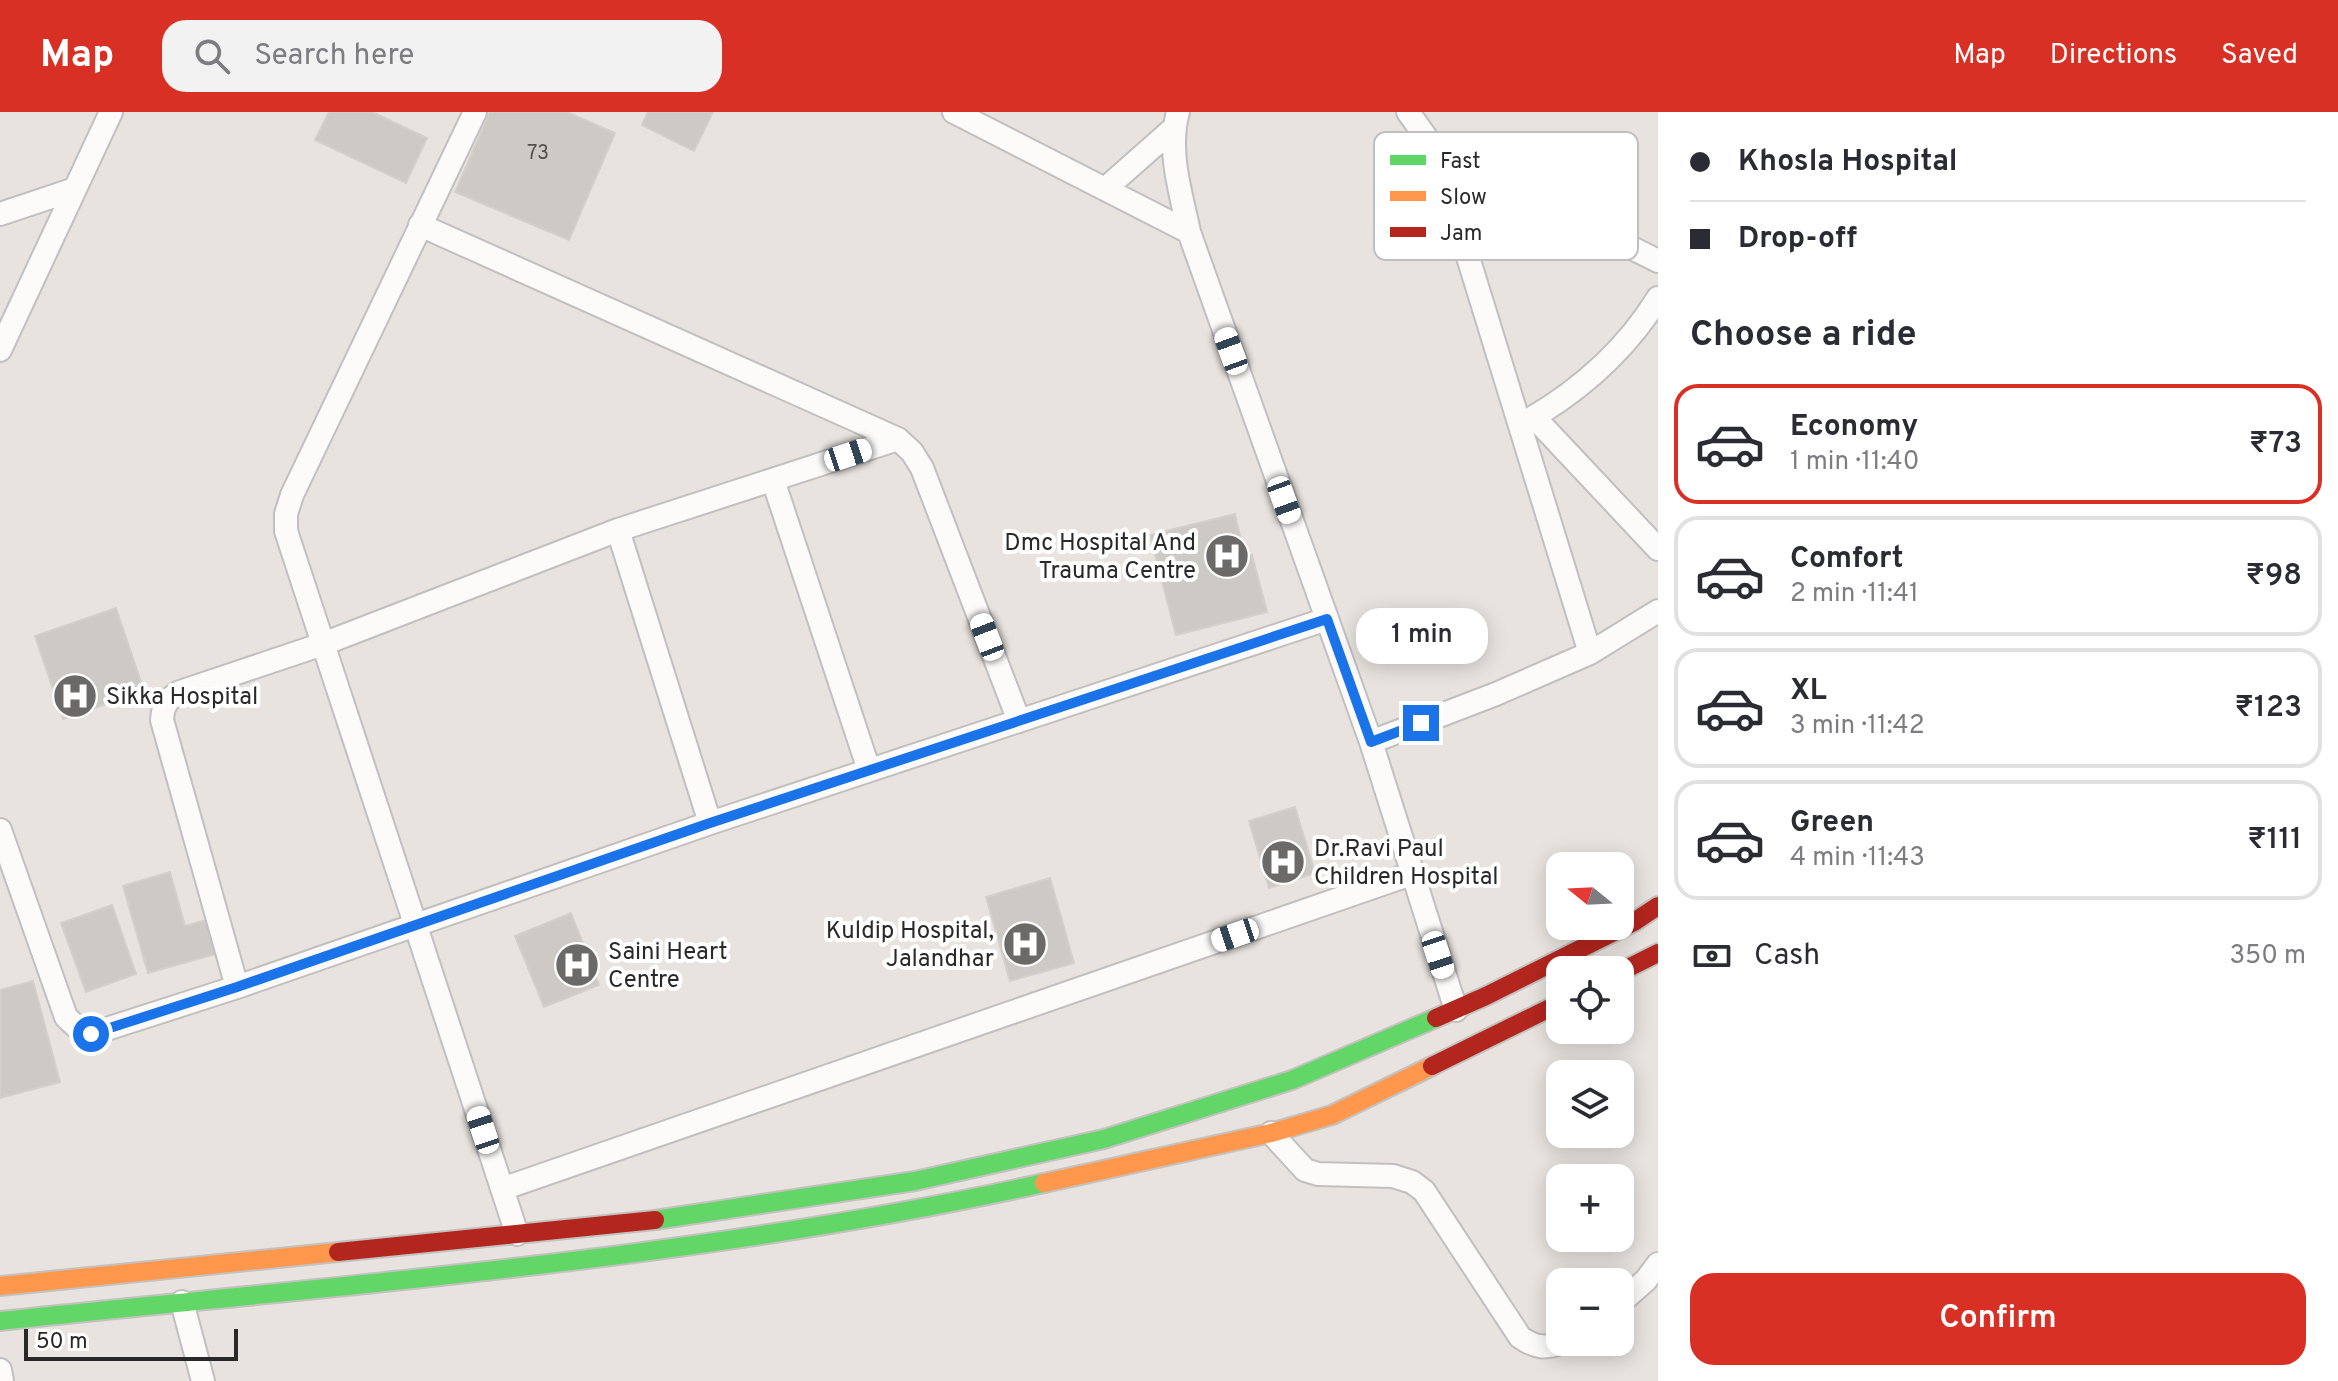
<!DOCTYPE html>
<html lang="en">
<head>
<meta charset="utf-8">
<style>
  body { margin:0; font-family:Overpass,sans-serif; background:#f2f2f3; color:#2b2b33; height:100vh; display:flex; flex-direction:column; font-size:30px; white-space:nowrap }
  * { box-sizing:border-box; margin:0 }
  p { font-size:26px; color:#7c7c81 }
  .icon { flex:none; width:44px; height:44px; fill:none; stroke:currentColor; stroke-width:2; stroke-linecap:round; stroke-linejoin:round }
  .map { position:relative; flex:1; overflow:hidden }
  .drawer { display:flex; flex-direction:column; background:#fff; width:680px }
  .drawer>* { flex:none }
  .hud { display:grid; align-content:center; height:176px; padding:0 32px; background:#fff }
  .needle { width:52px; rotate:288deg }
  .buttons { position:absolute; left:1546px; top:740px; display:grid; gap:16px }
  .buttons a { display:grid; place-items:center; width:88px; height:88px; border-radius:16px; background:#fff; box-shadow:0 4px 20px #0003; font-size:40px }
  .scale { position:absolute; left:24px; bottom:20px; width:214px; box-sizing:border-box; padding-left:8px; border:4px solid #292929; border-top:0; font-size:22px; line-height:28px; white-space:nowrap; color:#292929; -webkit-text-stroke:6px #fff; paint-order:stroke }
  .end { position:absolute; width:36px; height:36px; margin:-18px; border:10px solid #1a73e8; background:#fff; box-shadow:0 0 0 4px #fff }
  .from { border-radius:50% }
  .bubble { position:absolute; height:56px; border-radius:24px; background:#fff; box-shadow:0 4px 20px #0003; font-size:26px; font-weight:600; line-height:56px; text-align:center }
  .car { position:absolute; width:24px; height:48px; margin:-24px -12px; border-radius:10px; box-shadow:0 0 6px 2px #0007; background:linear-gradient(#fff 24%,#345 0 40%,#fff 0 76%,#345 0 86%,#fff 0) }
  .hud b { display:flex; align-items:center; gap:28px; height:76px; font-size:30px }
  .hud b+b { border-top:2px solid #e1e1e2 }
  .hud i { width:20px; height:20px; background:#2b2b33 }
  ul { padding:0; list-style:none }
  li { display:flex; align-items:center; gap:24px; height:120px; margin:0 16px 12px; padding:0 16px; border:4px solid #e1e1e2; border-radius:24px }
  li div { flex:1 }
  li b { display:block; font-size:30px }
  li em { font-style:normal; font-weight:600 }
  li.current { border-color:#d93025 }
  li>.icon { width:72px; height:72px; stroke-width:1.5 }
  h2 { padding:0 32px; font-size:36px; line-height:96px }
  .pay { display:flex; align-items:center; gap:20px; height:88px; padding:0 32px; font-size:30px }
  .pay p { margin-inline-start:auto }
  .action { display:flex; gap:16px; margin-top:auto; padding:16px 32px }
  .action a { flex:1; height:92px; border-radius:24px; background:#d93025; color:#fff; font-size:32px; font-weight:600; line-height:92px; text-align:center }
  header { display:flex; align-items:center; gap:48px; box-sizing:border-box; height:112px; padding:0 40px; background:#d93025; color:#fff }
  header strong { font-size:38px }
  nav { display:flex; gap:44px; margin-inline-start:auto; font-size:28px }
  .search { width:560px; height:72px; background:#f2f2f3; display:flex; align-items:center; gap:20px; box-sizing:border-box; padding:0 28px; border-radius:24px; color:#7c7c81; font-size:30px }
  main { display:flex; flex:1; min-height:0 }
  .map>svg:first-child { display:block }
  .building { fill:#cdc9c5; stroke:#d3cfca; stroke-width:2 }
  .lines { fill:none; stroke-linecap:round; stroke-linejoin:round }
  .street-casing { stroke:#c1bfc0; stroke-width:26 }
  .fast-casing { stroke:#c4c2c0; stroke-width:22 }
  .slow-casing { stroke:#c4c2c0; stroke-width:22 }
  .jam-casing { stroke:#c4c2c0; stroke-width:22 }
  .street { stroke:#fcfbfa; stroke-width:22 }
  .fast { stroke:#63d668; stroke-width:18 }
  .slow { stroke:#ff974d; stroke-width:18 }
  .jam { stroke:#b3261e; stroke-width:18 }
  .route { stroke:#1a73e8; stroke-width:10 }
  .labels { text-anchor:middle; stroke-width:8; stroke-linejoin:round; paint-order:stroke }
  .number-label { font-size:20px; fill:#545352 }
  .poi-label { font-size:24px; fill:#292929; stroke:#fff; text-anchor:start }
  .key { fill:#fff; stroke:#bfbfbf; stroke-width:2 }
  .key-label { font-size:22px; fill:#292929 }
</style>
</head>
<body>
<header>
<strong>Map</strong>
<div class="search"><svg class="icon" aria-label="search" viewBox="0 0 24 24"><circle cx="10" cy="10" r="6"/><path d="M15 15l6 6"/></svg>Search here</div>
<nav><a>Map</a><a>Directions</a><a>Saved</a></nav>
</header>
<main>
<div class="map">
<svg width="1658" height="1269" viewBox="0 0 1658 1269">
  <rect width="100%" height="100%" fill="#e8e3de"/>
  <path class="building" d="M329,0H372L427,26L406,71L315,28Z
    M490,0H567L615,21L569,128L455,80Z
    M648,0H713L694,39L642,13Z
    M1235,402L1245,445L1252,443L1267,500L1176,523L1150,423Z
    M116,496L144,579L63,607L35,524Z
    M1295,695L1315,761L1269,776L1249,709Z
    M170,760L185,814L210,807L219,841L148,861L123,774Z
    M1050,766L1074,851L1010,869L986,785Z
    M112,793L136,862L86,880L61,811Z
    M571,801L599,873L544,895L515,824Z
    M33,869L60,970L0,986V878Z"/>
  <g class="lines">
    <g class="street-casing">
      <path id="street" d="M475,0L292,383L286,402V419L517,1122
        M954,0L1189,120
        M1178,0C1167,39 1181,81 1189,120L1371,630L1456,898
        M1408,0L1435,38L1590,541
        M1435,38L1658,149
        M1105,77L1174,16
        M0,102L72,78
        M420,113L898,327L912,340L922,356L1019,609
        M0,238L111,0
        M1534,305L1658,437
        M1520,313C1576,282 1624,241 1658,186
        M773,368L869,658
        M618,418L710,711
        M1371,630L1496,582L1590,541L1658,499
        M0,718L66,905L83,921L91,922L237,875L710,711L1327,507
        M237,875L162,608C163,593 167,587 180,580L323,532L618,418L898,327
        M1271,1021L1305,1058L1318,1062L1393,1064L1412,1070L1424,1079L1520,1225C1535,1236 1546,1237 1564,1230
        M502,1077L1411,762
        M182,1190L203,1269
        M1620,1191L1646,1168L1658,1152
        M0,1258L2,1269"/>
    </g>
    <g class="fast-casing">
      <path id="fast" d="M655,1108L915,1069L1104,1027L1292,968L1436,906
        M0,1209C349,1172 701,1147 1044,1071"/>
    </g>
    <g class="slow-casing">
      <path id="slow" d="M1044,1071L1271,1021L1332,1003L1432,954
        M0,1174L338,1140"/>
    </g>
    <g class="jam-casing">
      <path id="jam" d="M1620,860L1658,841
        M1436,906L1486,884L1634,810L1658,794
        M1432,954L1560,891
        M338,1140L655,1108"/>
    </g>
    <use href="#street" class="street"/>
    <use href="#fast" class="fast"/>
    <use href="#slow" class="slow"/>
    <use href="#jam" class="jam"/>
  </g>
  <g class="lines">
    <path class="route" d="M91,922L237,875L710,711L1327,507L1371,630L1421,611"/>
  </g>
  <defs>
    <g id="hospital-disc" transform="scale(2.3)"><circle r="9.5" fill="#6c6a68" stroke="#fff"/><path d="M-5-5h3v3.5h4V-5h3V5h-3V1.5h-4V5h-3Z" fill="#fff"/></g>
  </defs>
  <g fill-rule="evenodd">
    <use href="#hospital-disc" x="1227" y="444"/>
    <use href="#hospital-disc" x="75" y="584"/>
    <use href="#hospital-disc" x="1283" y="750"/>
    <use href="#hospital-disc" x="1025" y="832"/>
    <use href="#hospital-disc" x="577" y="853"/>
  </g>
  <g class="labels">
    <g class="number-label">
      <text x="538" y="47">73</text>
    </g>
    <g class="poi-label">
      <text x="1196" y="438" text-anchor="end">Dmc Hospital And<tspan x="1196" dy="28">Trauma Centre</tspan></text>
      <text x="106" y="592">Sikka Hospital</text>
      <text x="1314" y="744">Dr.Ravi Paul<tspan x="1314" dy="28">Children Hospital</tspan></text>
      <text x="994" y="826" text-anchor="end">Kuldip Hospital,<tspan x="994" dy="28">Jalandhar</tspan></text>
      <text x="608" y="847">Saini Heart<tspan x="608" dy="28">Centre</tspan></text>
    </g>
  </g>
  <rect x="1374" y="20" width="264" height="128" rx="12" class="key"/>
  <rect x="1390" y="43" width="36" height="10" fill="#63d668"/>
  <rect x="1390" y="79" width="36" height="10" fill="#ff974d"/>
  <rect x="1390" y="115" width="36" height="10" fill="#b3261e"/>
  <g class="key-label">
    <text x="1440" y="56">Fast</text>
    <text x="1440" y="92">Slow</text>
    <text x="1440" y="128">Jam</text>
  </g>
</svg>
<div class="buttons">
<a><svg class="needle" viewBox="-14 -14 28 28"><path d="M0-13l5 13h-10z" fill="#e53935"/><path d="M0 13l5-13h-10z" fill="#7c7c81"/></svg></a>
<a><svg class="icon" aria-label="locate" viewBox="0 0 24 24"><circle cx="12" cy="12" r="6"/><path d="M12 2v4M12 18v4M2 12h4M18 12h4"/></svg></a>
<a><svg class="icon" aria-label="layers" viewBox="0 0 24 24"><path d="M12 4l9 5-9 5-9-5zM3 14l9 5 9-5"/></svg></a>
<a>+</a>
<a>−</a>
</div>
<div class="scale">50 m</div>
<i class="end from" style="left:91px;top:922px"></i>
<i class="end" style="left:1421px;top:611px"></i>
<div class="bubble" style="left:1356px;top:496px;width:132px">1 min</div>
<i class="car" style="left:1231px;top:239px;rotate:340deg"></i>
<i class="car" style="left:848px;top:343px;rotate:72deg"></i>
<i class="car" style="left:1284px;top:388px;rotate:160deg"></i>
<i class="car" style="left:987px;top:525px;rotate:339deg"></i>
<i class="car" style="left:1235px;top:823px;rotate:251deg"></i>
<i class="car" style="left:1438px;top:843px;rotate:162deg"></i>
<i class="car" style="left:483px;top:1018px;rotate:342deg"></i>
</div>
<section class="drawer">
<div class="hud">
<b><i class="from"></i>Khosla Hospital</b>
<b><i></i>Drop-off</b>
</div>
<h2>Choose a ride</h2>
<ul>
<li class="current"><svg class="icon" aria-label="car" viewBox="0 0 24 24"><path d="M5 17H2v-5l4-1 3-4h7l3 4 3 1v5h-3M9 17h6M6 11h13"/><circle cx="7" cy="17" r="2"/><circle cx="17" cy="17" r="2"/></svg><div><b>Economy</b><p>1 min · 11:40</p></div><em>₹73</em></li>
<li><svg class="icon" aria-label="car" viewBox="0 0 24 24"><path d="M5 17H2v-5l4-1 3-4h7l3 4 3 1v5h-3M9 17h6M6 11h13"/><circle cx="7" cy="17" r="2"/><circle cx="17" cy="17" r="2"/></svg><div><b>Comfort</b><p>2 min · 11:41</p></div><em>₹98</em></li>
<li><svg class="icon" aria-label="car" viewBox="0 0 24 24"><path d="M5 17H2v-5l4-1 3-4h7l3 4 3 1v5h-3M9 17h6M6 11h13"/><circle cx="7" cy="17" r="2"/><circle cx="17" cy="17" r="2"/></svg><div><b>XL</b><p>3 min · 11:42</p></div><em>₹123</em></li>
<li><svg class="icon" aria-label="car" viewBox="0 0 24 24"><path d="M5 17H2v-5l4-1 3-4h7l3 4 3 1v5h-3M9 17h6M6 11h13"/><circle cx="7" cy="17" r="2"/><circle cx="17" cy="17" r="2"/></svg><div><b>Green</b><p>4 min · 11:43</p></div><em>₹111</em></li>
</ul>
<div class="pay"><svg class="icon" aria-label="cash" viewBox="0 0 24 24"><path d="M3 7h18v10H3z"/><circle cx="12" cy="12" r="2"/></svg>Cash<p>350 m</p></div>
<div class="action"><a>Confirm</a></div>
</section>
</main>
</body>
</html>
